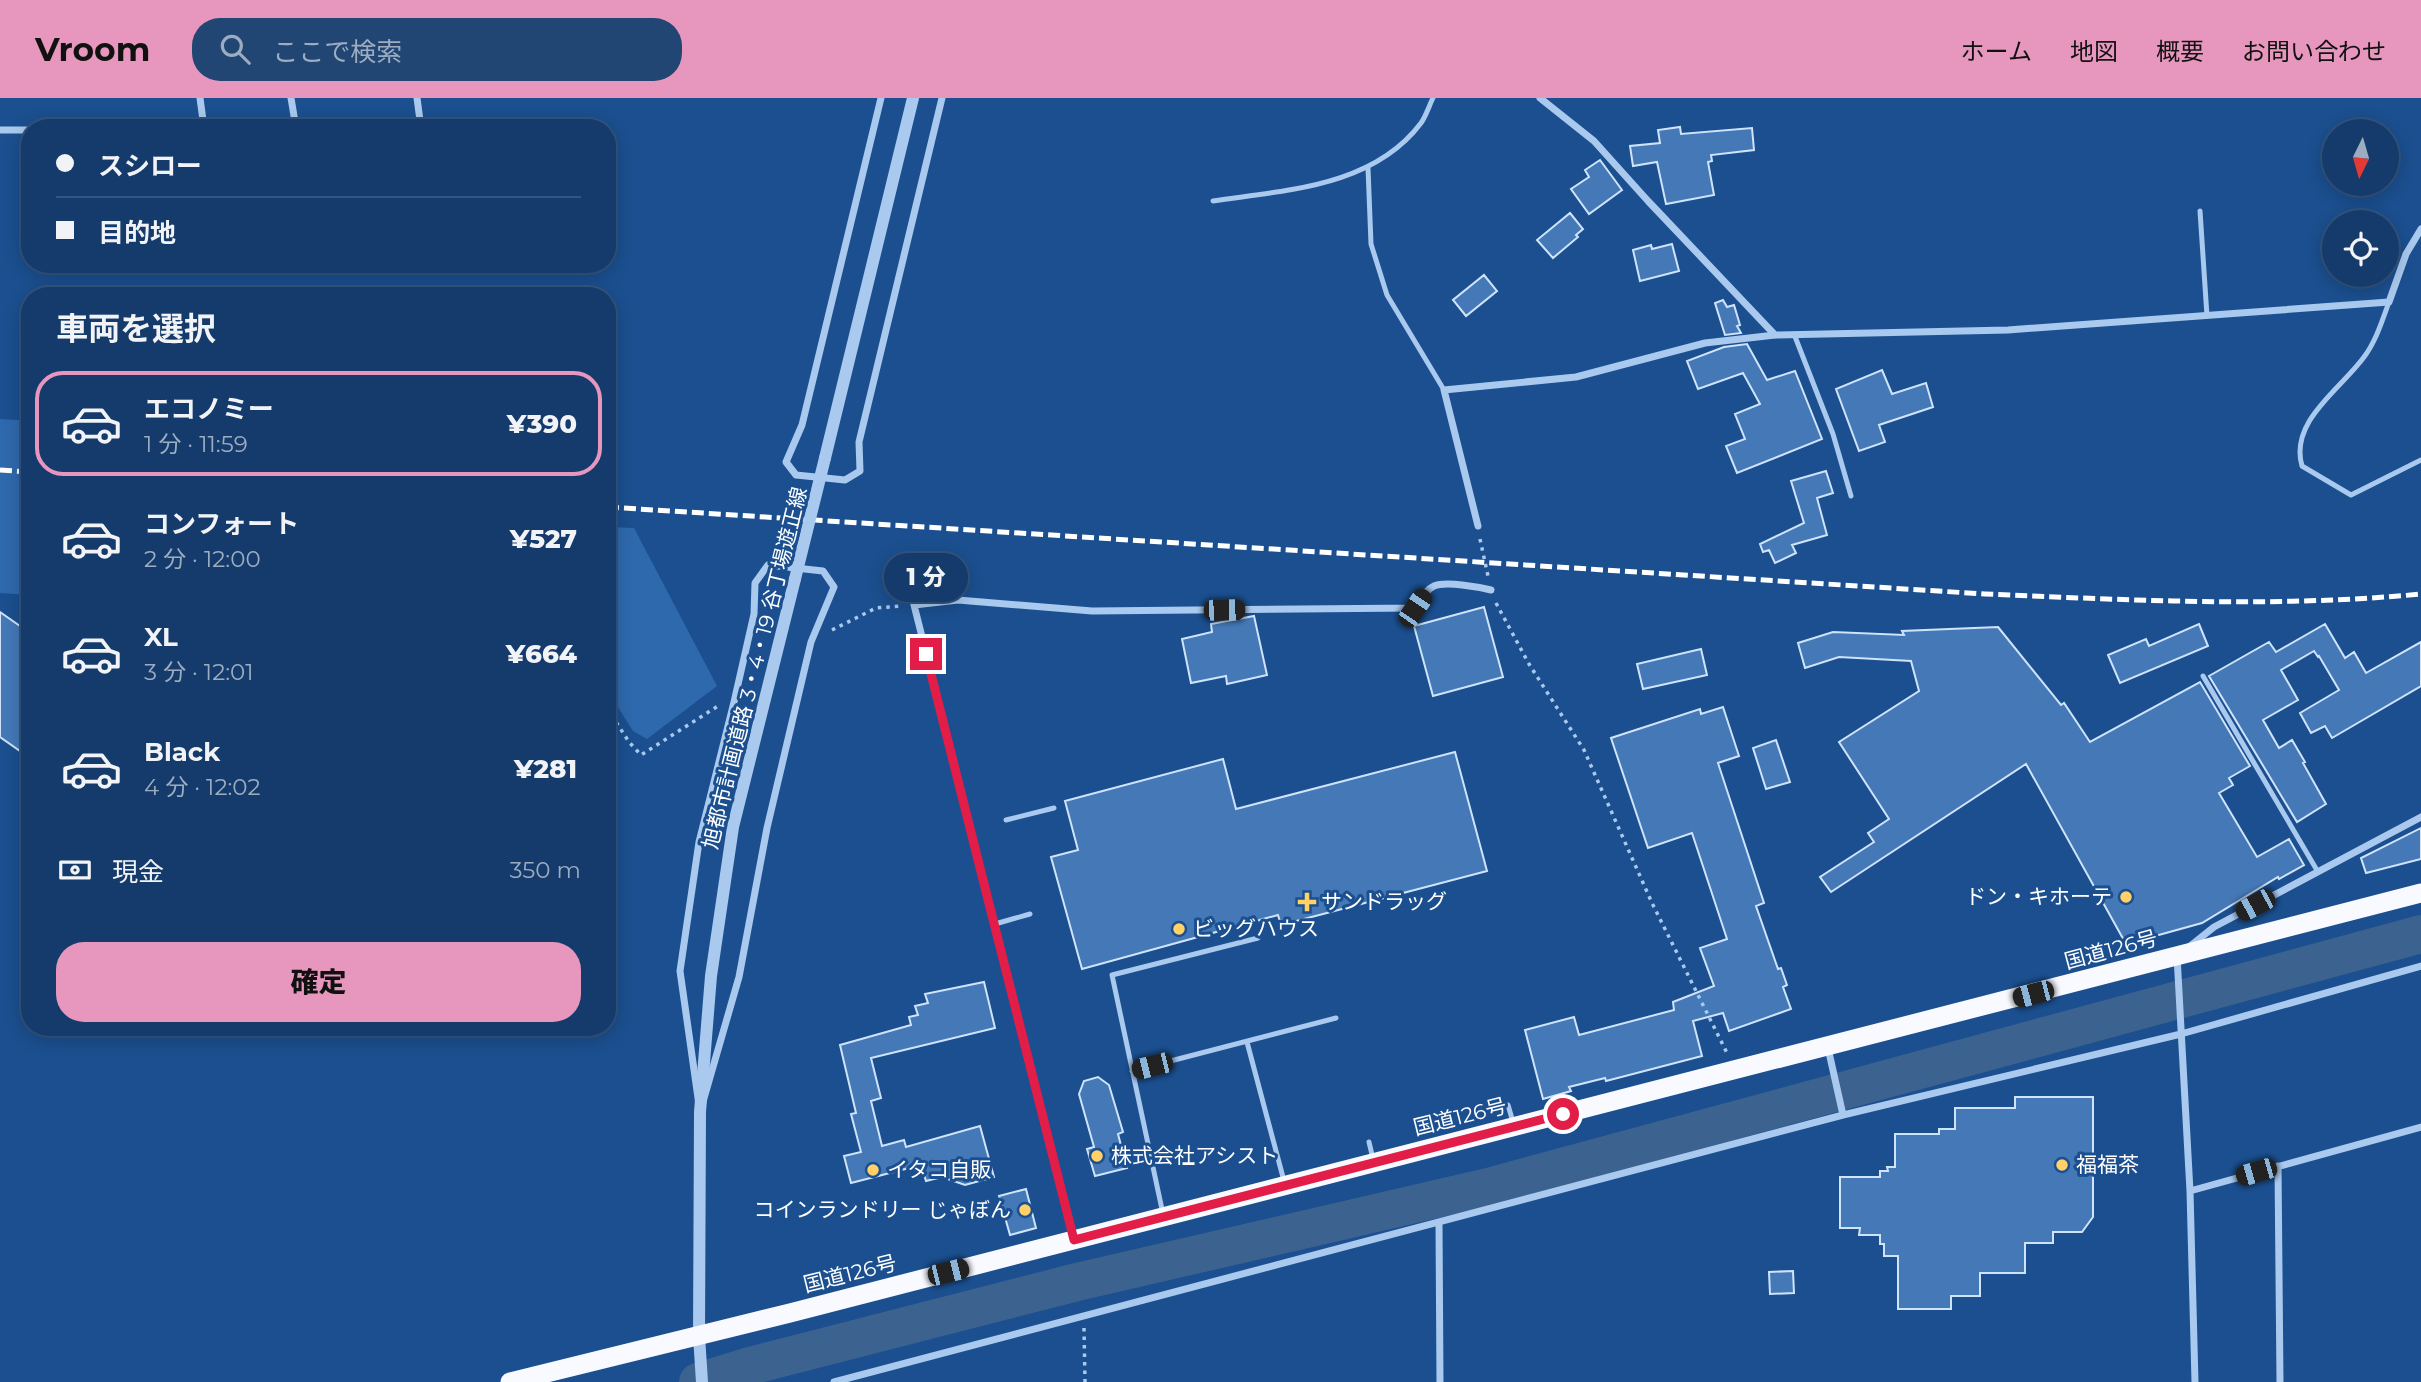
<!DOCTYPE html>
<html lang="ja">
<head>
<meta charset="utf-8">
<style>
  body { margin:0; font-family:Montserrat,"Noto Sans JP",sans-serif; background:#214673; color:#f1f3f6; height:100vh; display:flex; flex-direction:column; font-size:26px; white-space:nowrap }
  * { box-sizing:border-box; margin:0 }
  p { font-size:23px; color:#9dadc1 }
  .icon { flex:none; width:38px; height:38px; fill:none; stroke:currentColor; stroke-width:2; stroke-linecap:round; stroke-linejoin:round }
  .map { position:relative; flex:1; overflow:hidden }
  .panel { position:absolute; left:21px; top:189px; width:595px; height:749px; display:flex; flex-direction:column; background:#143b6b; border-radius:28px; box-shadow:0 4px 18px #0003,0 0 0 2px #33557e }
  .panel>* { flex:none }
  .hud { position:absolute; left:21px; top:21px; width:595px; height:154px; border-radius:28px; box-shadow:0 4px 18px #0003,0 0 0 2px #33557e; display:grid; align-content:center; height:154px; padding:0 35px; background:#143b6b }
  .needle { width:46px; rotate:185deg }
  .controls { position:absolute; left:2322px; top:21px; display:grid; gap:14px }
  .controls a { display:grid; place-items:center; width:77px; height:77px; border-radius:50%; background:#143b6b; box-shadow:0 4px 18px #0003,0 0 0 2px #33557e; font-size:35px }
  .end { position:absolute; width:32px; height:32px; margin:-16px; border:9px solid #e11d48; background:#fff; box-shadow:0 0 0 4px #fff }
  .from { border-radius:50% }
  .bubble { position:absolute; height:49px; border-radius:24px; background:#143b6b; box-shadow:0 4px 18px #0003,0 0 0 2px #33557e; font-size:23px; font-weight:800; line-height:49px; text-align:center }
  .car { position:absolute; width:21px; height:42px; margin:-21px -10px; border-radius:9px; box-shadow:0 0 5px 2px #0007; background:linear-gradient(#222 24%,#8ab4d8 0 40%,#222 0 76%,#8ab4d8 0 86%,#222 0) }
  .hud b { display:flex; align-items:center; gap:24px; height:66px; font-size:26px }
  .hud b+b { border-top:2px solid #33557e }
  .hud i { width:18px; height:18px; background:#f1f3f6 }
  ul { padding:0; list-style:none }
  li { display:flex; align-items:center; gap:21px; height:105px; margin:0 14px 10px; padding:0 21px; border:4px solid transparent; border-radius:28px }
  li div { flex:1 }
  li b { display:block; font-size:26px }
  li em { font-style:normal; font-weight:800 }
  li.selected { border-color:#e797bd }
  li>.icon { width:63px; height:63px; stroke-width:1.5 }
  h2 { padding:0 35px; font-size:32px; line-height:84px }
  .pay { display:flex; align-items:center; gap:18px; height:77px; padding:0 35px; font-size:26px }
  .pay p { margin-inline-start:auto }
  .primary-button { display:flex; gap:14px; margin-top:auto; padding:14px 35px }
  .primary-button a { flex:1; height:80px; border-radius:28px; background:#e797bd; color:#111; font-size:28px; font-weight:800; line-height:80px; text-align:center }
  header { display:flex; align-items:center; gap:42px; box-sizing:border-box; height:98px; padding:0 35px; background:#e797bd; color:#111 }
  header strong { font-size:33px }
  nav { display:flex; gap:38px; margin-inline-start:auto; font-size:24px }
  .search { width:490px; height:63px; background:#214673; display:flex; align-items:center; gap:18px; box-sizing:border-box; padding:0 24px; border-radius:28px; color:#9dadc1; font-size:26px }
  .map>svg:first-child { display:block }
  .green { fill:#2e69ad }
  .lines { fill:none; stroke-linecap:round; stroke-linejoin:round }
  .river { stroke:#3c6290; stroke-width:38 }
  .building { fill:#4478b7; stroke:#cfe3fa; stroke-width:2 }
  .path { stroke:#a9c9ee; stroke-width:3.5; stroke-dasharray:3.5 5; stroke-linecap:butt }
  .service { stroke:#a9c9ee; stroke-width:5 }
  .minor { stroke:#a9c9ee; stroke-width:7 }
  .tertiary { stroke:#a9c9ee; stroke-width:12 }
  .trunk { stroke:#f8faff; stroke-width:19 }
  .rail { stroke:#fff; stroke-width:5; stroke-dasharray:12 5; stroke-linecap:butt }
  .tertiary-bridge { stroke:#a9c9ee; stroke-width:12 }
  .route { stroke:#e11d48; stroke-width:9 }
  .poi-dot { fill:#ffd166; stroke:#1b4f8f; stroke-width:2.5 }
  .labels { text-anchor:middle; stroke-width:6; stroke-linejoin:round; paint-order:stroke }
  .street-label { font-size:21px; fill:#fff; stroke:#1b4f8f }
  .poi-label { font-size:21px; fill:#fff; stroke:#1b4f8f; text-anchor:start }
</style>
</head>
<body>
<header>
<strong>Vroom</strong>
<div class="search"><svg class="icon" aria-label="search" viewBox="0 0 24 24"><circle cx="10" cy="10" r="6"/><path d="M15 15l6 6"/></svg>ここで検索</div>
<nav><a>ホーム</a><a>地図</a><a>概要</a><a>お問い合わせ</a></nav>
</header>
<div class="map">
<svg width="2421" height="1284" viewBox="0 0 2421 1284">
  <rect width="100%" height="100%" fill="#1b4f8f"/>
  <path class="green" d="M0,321L30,323V497L0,495Z
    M607,429L634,430L717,588L647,641L633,633L607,592Z"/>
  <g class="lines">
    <path class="river" d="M698,1284L750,1268L1077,1184L1488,1089L2421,836"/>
  </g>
  <path class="building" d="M1680,29L1681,36L1752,30L1754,52L1711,57L1712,63L1708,64L1714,97L1666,106L1657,64L1633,68L1630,48L1660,45L1658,32Z
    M1600,62L1622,92L1589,116L1571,91L1589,79L1585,72Z
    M1570,115L1583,131L1576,137L1578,139L1553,160L1537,142Z
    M1672,146L1679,173L1640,183L1633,152L1651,147L1652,151Z
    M1484,177L1497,193L1466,218L1453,202Z
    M1723,202L1727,209L1734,207L1740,227L1737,228L1741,235L1725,237L1715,205Z
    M1747,246L1767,282L1795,273L1822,341L1737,375L1726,348L1745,341L1735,316L1760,306L1743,275L1698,291L1687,263L1724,249Z
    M1882,272L1892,296L1926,285L1933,309L1879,327L1885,344L1859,353L1836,291Z
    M1826,373L1833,395L1817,400L1827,437L1792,447L1796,455L1775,465L1769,452L1763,454L1760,446L1804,425L1791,383Z
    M1484,509L1503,579L1433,598L1414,528Z
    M0,514L30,535V660L0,639Z
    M1254,518L1267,577L1227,586L1226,578L1191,585L1182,541L1212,534L1211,526Z
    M2199,526L2208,548L2120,585L2108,557L2146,541L2149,548Z
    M2325,526L2345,560L2354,554L2366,575L2421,544V588L2332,640L2325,628L2311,635L2300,615L2339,592L2319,558L2318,559L2314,553L2281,572L2298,602L2263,622L2279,650L2292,642L2305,664L2303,665L2326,706L2297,724L2209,578L2269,544L2276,554Z
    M1998,529L2061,607L2064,605L2090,644L2200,584L2250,668L2229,680L2233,687L2219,695L2257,759L2289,741L2304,767L2279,781L2278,779L2202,825L2126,846L2026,666L1831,794L1820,779L1874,744L1868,735L1889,721L1839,644L1919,593L1911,563L1839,559L1805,570L1798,545L1833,534L1904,537L1902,533Z
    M1701,551L1707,577L1643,591L1637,566Z
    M1723,609L1739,658L1718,665L1764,805L1756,808L1778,871L1781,870L1787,887L1783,889L1791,911L1729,933L1723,915L1693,923L1702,958L1606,983L1605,980L1569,989L1571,993L1543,1001L1525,932L1574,919L1579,937L1674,912L1673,904L1714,888L1700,850L1727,841L1692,735L1648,750L1611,640L1700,611L1701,616Z
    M1776,642L1790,684L1766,691L1753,650Z
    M1455,654L1487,773L1281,827L1278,817L1082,871L1051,759L1078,752L1065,703L1223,661L1236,711Z
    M2421,730V761L2366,775L2361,760Z
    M984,884L995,930L871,960L881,1000L871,1003L882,1048L904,1042L906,1049L980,1028L994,1079L965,1087L942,1079L926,1083L921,1067L851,1085L844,1058L861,1054L851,1016L856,1015L840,947L911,927L909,919L918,917L915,908L928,905L925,896Z
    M1098,979L1109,987L1123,1034L1118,1036L1127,1070L1095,1078L1087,1051L1094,1049L1079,996L1084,983Z
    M2015,999H2093V1119L2082,1134H2053V1145H2025V1175H1980V1198H1951V1211H1898V1158H1884V1146H1880V1137H1859L1860,1130H1840V1079H1880V1073H1888L1887,1069H1895V1036H1939V1031H1955V1010H2015Z
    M1026,1091L1036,1130L1010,1137L999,1098Z
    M1793,1173L1794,1195L1770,1196L1769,1174Z"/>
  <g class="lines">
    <path class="path" d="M1480,441L1488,478
      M1496,505L1529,566L1584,652L1652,805L1727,955
      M832,532L876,510L903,508
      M607,610L629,644L641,657L718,608
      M1084,1230L1085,1284"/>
    <path class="service" d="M1368,70L1371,146L1387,197L1444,292
      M1213,103C1286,92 1373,89 1421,25C1426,18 1429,8 1433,0
      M2200,113L2207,218
      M2389,204C2382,223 2376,243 2364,259C2341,291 2289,323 2302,368L2351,397L2421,362
      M1794,236L1833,336L1851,398
      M2203,578L2318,774
      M1006,722L1054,710
      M995,826L1030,816
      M1247,944L1284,1083
      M1132,973L1336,920
      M1508,1007L1513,1024
      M1369,1044L1373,1061
      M1163,1116L1112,877L1258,840"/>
    <path class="minor" d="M200,0L204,30
      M291,0L296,30
      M417,0L421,30
      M881,0L802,327L786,364L796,377L845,382L860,373L859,344L942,0
      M1540,0L1594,43L1648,103L1775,237
      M0,32H30
      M1478,428L1444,292L1576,279L1705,245L1775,237L2008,232L2389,204L2406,156L2421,131
      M768,467L823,473L834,489L811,544L767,730L739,879L700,1014L680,873L699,744L734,604L754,516L755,485Z
      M2189,849L2214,829L2421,719
      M2177,858L2190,1093L2195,1284
      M1828,950L1843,1017
      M2278,1068L2280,1284
      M2190,1093L2421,1029
      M1439,1124L1440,1284
      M1074,1141L914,507L958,502L1092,513L1415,510C1420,503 1425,492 1434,488C1446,483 1478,489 1491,492
      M834,1284L1843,1017L2181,936L2421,868"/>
    <path class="tertiary" d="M825,360L913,0
      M702,1284L699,1238L700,1014L711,878L733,729L795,481"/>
    <path class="trunk" d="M510,1284L790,1215L2421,795"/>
    <path class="rail" d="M0,372L30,374
      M607,409L1985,496C2130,502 2276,510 2421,496"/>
    <path class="tertiary-bridge" d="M795,481L825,360"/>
  </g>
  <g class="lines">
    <path class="route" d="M926,556L1074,1142L1563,1016"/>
  </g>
  <g class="poi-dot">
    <circle cx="2126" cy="799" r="7"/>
    <path d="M1303.5 793.5h7v7h7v7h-7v7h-7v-7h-7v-7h7z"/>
    <circle cx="1179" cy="831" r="7"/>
    <circle cx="1097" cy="1058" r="7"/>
    <circle cx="2062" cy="1067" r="7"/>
    <circle cx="873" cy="1072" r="7"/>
    <circle cx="1025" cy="1112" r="7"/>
  </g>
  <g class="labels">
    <g class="street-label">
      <text transform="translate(755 570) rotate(-76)" y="7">旭都市計画道路 3・4・19 谷丁場遊正線</text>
      <text transform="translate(2111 852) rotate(-15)" y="7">国道126号</text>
      <text transform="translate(1460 1019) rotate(-14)" y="7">国道126号</text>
      <text transform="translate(850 1176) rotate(-14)" y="7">国道126号</text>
    </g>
    <g class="poi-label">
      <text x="2112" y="806" text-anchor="end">ドン・キホーテ</text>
      <text x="1321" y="811">サンドラッグ</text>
      <text x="1193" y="838">ビッグハウス</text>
      <text x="1111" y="1065">株式会社アシスト</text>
      <text x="2076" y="1074">福福茶</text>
      <text x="887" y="1079">イタコ自販</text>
      <text x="1011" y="1119" text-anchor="end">コインランドリー じゃぼん</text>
    </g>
  </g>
</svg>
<div class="controls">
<a><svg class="needle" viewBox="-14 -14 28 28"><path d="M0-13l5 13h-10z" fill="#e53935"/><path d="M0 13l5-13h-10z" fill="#9dadc1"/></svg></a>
<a><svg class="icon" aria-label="locate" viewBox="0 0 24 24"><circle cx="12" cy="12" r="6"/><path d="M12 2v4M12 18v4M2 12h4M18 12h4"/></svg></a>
</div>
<i class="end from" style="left:1563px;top:1016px"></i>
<i class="end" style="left:926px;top:556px"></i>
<div class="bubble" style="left:884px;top:455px;width:84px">1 分</div>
<i class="car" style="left:1415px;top:510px;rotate:34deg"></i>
<i class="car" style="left:1224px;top:512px;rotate:89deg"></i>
<i class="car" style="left:2255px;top:807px;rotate:242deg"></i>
<i class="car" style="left:2033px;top:896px;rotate:255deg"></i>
<i class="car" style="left:1152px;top:968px;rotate:256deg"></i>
<i class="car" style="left:2256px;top:1074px;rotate:254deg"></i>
<i class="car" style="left:948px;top:1174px;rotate:76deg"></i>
<div class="hud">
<b><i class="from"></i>スシロー</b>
<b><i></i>目的地</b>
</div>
<section class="panel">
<h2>車両を選択</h2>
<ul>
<li class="selected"><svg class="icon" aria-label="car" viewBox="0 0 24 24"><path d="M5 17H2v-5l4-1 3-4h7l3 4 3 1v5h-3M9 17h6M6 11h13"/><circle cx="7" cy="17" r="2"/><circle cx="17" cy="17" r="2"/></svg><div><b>エコノミー</b><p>1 分 · 11:59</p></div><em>¥390</em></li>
<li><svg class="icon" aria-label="car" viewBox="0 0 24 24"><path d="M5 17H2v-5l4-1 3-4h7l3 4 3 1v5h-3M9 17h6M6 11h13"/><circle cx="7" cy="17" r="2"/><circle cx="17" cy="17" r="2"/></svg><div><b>コンフォート</b><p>2 分 · 12:00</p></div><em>¥527</em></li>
<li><svg class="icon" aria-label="car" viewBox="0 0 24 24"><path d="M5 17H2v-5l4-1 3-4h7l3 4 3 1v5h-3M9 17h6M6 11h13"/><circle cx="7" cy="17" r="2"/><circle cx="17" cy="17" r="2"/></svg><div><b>XL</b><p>3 分 · 12:01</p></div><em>¥664</em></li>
<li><svg class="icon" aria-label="car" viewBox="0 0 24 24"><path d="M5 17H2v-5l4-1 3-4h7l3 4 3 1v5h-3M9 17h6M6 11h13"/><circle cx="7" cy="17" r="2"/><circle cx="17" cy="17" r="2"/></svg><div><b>Black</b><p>4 分 · 12:02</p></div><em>¥281</em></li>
</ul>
<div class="pay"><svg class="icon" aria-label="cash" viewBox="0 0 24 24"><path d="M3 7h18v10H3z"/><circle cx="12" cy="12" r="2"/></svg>現金<p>350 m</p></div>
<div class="primary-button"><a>確定</a></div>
</section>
</div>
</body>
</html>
